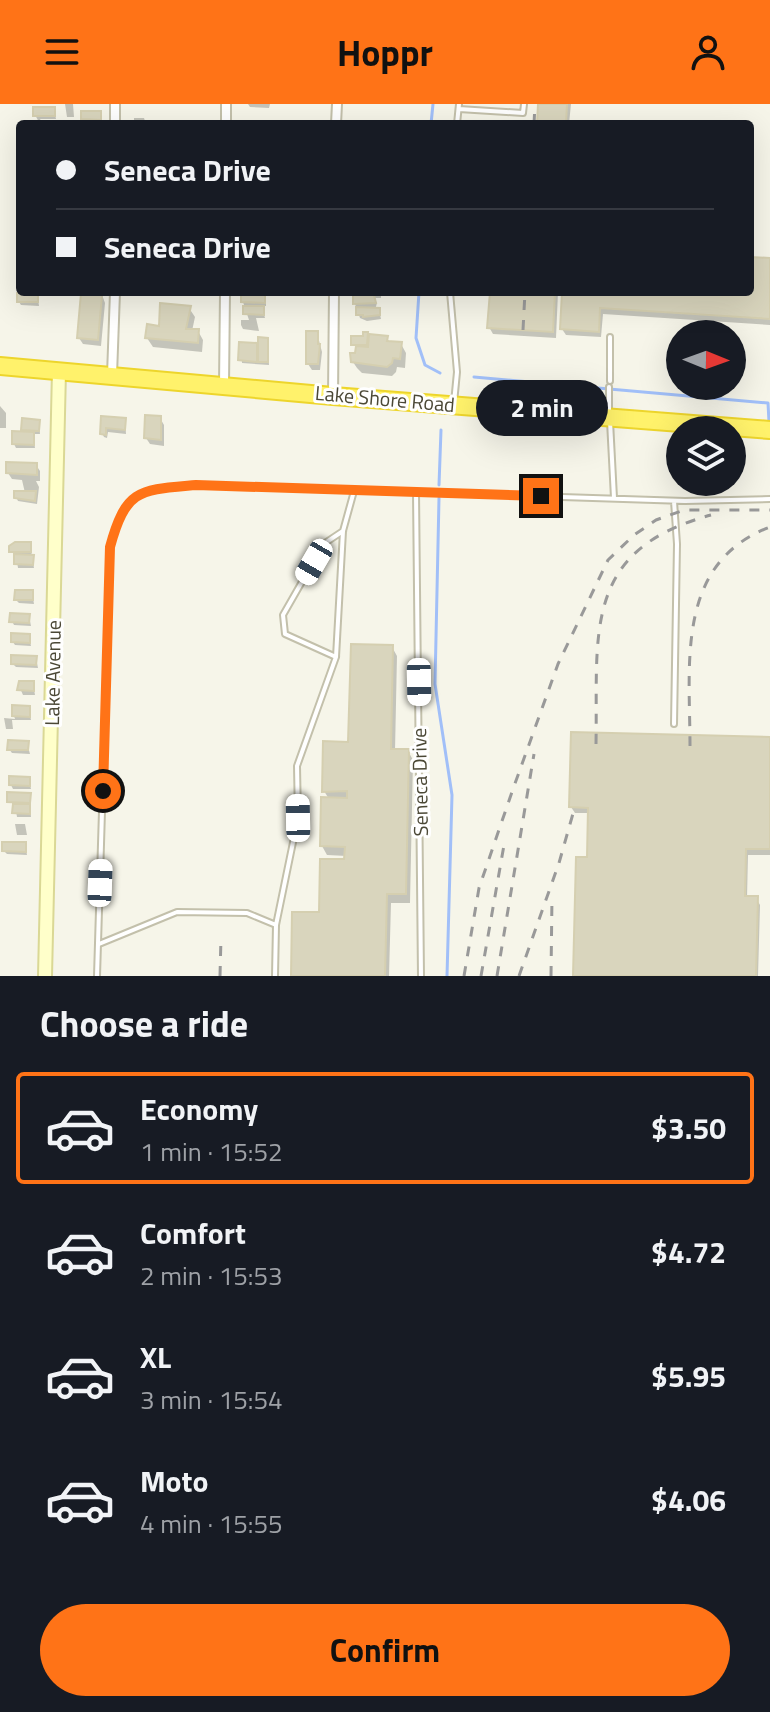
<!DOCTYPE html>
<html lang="en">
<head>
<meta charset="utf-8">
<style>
  body { margin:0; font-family:"Titillium Web",sans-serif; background:#242831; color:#f1f3f6; height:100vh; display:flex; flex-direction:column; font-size:30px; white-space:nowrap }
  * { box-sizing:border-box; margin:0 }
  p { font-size:26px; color:#9ea1a6 }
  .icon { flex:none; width:44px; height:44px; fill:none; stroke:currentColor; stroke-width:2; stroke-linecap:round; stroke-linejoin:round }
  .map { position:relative; height:872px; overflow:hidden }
  .sheet { display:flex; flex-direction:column; background:#171b24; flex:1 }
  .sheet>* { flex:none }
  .guide { position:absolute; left:16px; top:16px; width:738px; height:176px; border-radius:8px; box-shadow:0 8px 32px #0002; display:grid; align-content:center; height:176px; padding:0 40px; background:#171b24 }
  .needle { width:52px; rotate:91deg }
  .tools { position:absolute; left:666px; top:216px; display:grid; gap:16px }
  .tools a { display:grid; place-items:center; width:80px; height:80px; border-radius:50%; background:#171b24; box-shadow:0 8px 32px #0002; font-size:40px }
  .end { position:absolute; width:36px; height:36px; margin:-18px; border:10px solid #ff7317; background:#111; box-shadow:0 0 0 4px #111 }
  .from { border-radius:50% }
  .bubble { position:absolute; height:56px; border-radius:28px; background:#171b24; box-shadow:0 8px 32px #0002; font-size:26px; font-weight:700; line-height:56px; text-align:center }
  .car { position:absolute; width:24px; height:48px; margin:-24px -12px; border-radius:10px; box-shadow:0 0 6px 2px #0007; background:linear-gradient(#fff 24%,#345 0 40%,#fff 0 76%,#345 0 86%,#fff 0) }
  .guide b { display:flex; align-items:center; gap:28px; height:76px; font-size:30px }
  .guide b+b { border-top:2px solid #363941 }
  .guide i { width:20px; height:20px; background:#f1f3f6 }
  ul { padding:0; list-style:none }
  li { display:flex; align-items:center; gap:24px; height:112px; margin:0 16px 12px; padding:0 24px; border:4px solid transparent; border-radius:8px }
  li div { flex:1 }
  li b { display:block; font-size:30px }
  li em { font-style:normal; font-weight:700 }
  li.selected { border-color:#ff7317 }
  li>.icon { width:72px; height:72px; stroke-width:1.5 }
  h2 { padding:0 40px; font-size:36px; line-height:96px }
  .action { display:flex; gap:16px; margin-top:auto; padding:16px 40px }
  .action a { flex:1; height:92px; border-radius:48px; background:#ff7317; color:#111; font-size:32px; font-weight:700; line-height:92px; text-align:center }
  header { display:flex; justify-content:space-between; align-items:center; height:104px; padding:0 40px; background:#ff7317; color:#111; font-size:36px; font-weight:700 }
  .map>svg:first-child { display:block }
  .shadow { fill:#0003 }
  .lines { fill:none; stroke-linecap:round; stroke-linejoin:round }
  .stream { stroke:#a1bff8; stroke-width:3 }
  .building { fill:#d9d5bd; stroke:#d5cfb0; stroke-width:2 }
  .lane-casing { stroke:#c3c0ab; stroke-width:8 }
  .street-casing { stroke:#c3c0ab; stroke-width:12 }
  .secondary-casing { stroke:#dad895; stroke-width:16 }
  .highway-casing { stroke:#edd52c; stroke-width:20 }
  .lane { stroke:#fff; stroke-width:4 }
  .street { stroke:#fff; stroke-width:8 }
  .secondary { stroke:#ffffca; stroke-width:12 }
  .highway { stroke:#fff26b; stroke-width:16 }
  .rail { stroke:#999; stroke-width:3; stroke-dasharray:10 10; stroke-linecap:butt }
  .route { stroke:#ff7317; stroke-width:10 }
  .labels { text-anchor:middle; stroke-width:6; stroke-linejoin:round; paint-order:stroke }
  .street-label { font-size:20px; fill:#4b4836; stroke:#fff }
</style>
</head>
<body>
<header><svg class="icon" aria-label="menu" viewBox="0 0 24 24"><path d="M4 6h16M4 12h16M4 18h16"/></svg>Hoppr<svg class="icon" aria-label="person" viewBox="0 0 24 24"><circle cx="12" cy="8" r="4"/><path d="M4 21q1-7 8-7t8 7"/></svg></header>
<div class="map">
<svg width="770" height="872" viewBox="0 0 770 872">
  <rect width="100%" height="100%" fill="#f6f5e9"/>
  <path class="shadow" d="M65,0H73L74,13H67Z
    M248,0H270L269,4L250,3Z
    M540,0H571L569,20H539Z
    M54,5L56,15H40L43,20H25V17L39,18L35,11Z
    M100,9L102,19H85L83,15Z
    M134,14H144L146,20H134Z
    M750,156L770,157V221L603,210L601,233L566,231L562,225L565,188H750Z
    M20,185V188H37L39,202L21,201L19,198Z
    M81,188H101L105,199L101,242L83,240L79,234Z
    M246,188H268H261L266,196V202H262L265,214H256L259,227L243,225L241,221V216H249L243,198L248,192Z
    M355,188H381V194H374L377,199L375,206H379L381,215L367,217L360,214L355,200Z
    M492,188H558L556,234L493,230L489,223Z
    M189,204L195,213L192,227H198L203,236L202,248L153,243L147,234Z
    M317,229L322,248L320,266H312L308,260Z
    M367,230L370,237L387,234L390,239L401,240L406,249L405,264L397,263L396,268L392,272L362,269L357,264L351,255L357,251L358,244L353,240L365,234Z
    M267,236L269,261L242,259L241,240L260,241Z
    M0,302L6,309V324H0Z
    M103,314L125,316L126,330L108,328L107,334L104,333L102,329Z
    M160,314L164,321V342L150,340L146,334Z
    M39,318L40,330H33L35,344H16L14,340L26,330L23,325Z
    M36,361L40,367V377H36L39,383L37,400L18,397L16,393L25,389L22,376L12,375L8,369Z
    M30,440L34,464H18L16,451L11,447Z
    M32,488L34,500L19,499L16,496Z
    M29,512L31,522L14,521L12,517Z
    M29,532L31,542L15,541L13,538Z
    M392,543L397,552L395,647H408L413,656L410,799H391L389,872H293L346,757L347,752L327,751L322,742L329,695L324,687L350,640Z
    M36,554L38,564L16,563L13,560Z
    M33,579L35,591H23L19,582Z
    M29,604L31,616H12L13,625H6L4,614L15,615L14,612Z
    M770,635V751H748L747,794H756L760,801L758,872H575L589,756L590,709H575L571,703Z
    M27,639L30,650L12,649L9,645Z
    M29,675L31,685H13L11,681Z
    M29,691L31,713H17L15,701L9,697Z
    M15,720H25L27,731H17Z
    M25,740L27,751L7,750L4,747Z"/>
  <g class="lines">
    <path class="stream" d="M431,20L433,0
      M419,188L416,234L425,261L440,269
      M474,273L768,299L769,318
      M439,381L441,326
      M439,394L435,580L452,691L447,872"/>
  </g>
  <path class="building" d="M538,0H567L566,20H537Z
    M33,3H55V12H33Z
    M81,7H101V16L81,15Z
    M750,153L770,154V215L600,204L599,228L560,225L562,188H750Z
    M490,188H555L553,228L487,224Z
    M17,189H38V198H17Z
    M81,189L102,191L98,236L77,234Z
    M241,190H265V199L241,198Z
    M353,191H374L376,199L353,200Z
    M160,199L191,202L186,225H199L198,239L145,234L147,220L159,222Z
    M243,202H264V211L243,210Z
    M356,203L380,204V211L363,213V211H356Z
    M306,227H318V240H320L318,260H306Z
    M363,228H368L367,241H351V232H363Z
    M369,230L388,232L387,237L402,238L400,255L393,254L392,259L387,263L351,258L350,249H355L356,242L368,243Z
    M258,233L268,234V258H258Z
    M239,238L257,239V258L238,256Z
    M145,311L161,312V336L144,334Z
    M101,312L126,314L125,326L106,324V331L100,330Z
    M22,314L40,316L39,327L21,326Z
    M12,327L34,328V341L12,340Z
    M6,358L37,359V371L6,369Z
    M14,387H36L35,397L14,394Z
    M15,438H31V448H9V442Z
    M14,450L34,451L33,461L14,460Z
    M15,486H33V496H14Z
    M10,509L30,510L29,519L9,518Z
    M11,529L30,530V539L11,538Z
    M351,540L393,541L391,645H409L406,790H387L385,872H291L292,808H319L320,755H344L345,743L320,742L321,693L347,694V687L322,688L323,637L348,638Z
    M11,551L37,552L36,561L11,560Z
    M19,577H34V587L17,586Z
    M12,601L30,602V613L12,612Z
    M571,628L770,633V745H746L745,792H758L756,872H573L576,753H587L588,704L569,703Z
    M8,636L29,637L28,646H7Z
    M9,672L30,673V682L9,681Z
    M7,688L31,689L30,699L7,698Z
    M13,700H30V710L12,709Z
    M2,738H26V748L2,747Z"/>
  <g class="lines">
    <g class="lane-casing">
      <path id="lane" d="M459,5L523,9L524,0
        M457,20L459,0
        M194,188H198
        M450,188L457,268L454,299
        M610,277V233
        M609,308V283
        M610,317L614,394
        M416,388L421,872
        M336,553L285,530L283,511L303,476L325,439L343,427
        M674,620L677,440L674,397
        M99,840L177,808L247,809L276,821
        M97,872L110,443C126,384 140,386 196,381L685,397L770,395
        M275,872L276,821L298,714L297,662L336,553L343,427L354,387"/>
    </g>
    <g class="street-casing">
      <path id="street" d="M115,20V0
        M226,20V0
        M336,20L337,0
        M112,271L115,188
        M224,281L225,188
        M333,291L334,188"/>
    </g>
    <g class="secondary-casing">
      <path id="secondary" d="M45,872L59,267"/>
    </g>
    <g class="highway-casing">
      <path id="highway" d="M0,262L333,292L770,326"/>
    </g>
    <use href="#lane" class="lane"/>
    <use href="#street" class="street"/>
    <use href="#secondary" class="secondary"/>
    <use href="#highway" class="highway"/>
    <path class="rail" d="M534,20L535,0
      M523,226L525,188
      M596,640C598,530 581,446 711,411
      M690,642C690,560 675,459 770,423
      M220,872L221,833
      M464,872L479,784L513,685L558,560L608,456L634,431L656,416L684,406H770
      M481,872L504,741
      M497,872L534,650
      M519,872L559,759L574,706
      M551,872L552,792"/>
  </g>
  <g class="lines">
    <path class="route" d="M103,687L110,443C126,384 140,386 196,381L541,392"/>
  </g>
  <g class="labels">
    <g class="street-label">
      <text transform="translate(385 295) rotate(5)" y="7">Lake Shore Road</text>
      <text transform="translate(53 569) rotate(-89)" y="7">Lake Avenue</text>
      <text transform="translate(420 678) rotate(-91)" y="7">Seneca Drive</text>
    </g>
  </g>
</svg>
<div class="tools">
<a><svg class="needle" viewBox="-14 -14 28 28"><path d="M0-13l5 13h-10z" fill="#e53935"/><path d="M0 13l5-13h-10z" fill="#9ea1a6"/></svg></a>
<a><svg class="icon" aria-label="layers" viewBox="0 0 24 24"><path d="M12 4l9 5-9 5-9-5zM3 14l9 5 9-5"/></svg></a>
</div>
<i class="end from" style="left:103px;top:687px"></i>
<i class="end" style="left:541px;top:392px"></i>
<div class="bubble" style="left:476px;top:276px;width:132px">2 min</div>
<i class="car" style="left:314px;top:458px;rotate:210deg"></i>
<i class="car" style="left:419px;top:578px;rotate:179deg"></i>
<i class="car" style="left:298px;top:714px;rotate:359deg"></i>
<i class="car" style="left:100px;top:779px;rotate:2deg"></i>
<div class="guide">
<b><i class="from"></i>Seneca Drive</b>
<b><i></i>Seneca Drive</b>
</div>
</div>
<section class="sheet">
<h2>Choose a ride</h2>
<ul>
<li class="selected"><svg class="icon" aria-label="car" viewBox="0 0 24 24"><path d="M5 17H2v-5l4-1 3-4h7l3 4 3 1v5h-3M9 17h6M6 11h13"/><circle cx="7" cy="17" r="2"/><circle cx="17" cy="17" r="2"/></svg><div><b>Economy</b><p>1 min · 15:52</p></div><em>$3.50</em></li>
<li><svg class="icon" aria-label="car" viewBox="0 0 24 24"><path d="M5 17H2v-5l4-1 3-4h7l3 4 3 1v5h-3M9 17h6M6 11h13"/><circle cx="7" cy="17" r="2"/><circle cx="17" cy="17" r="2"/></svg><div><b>Comfort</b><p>2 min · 15:53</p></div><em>$4.72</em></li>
<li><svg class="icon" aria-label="car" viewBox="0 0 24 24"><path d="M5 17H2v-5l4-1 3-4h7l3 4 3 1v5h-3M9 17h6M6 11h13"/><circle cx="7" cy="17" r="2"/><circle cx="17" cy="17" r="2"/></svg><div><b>XL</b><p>3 min · 15:54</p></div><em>$5.95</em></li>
<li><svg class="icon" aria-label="car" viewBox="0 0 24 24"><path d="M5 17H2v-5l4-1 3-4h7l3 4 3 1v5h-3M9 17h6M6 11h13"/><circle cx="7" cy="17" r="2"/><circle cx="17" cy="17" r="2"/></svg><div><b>Moto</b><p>4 min · 15:55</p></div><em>$4.06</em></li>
</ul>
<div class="action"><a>Confirm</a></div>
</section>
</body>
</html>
